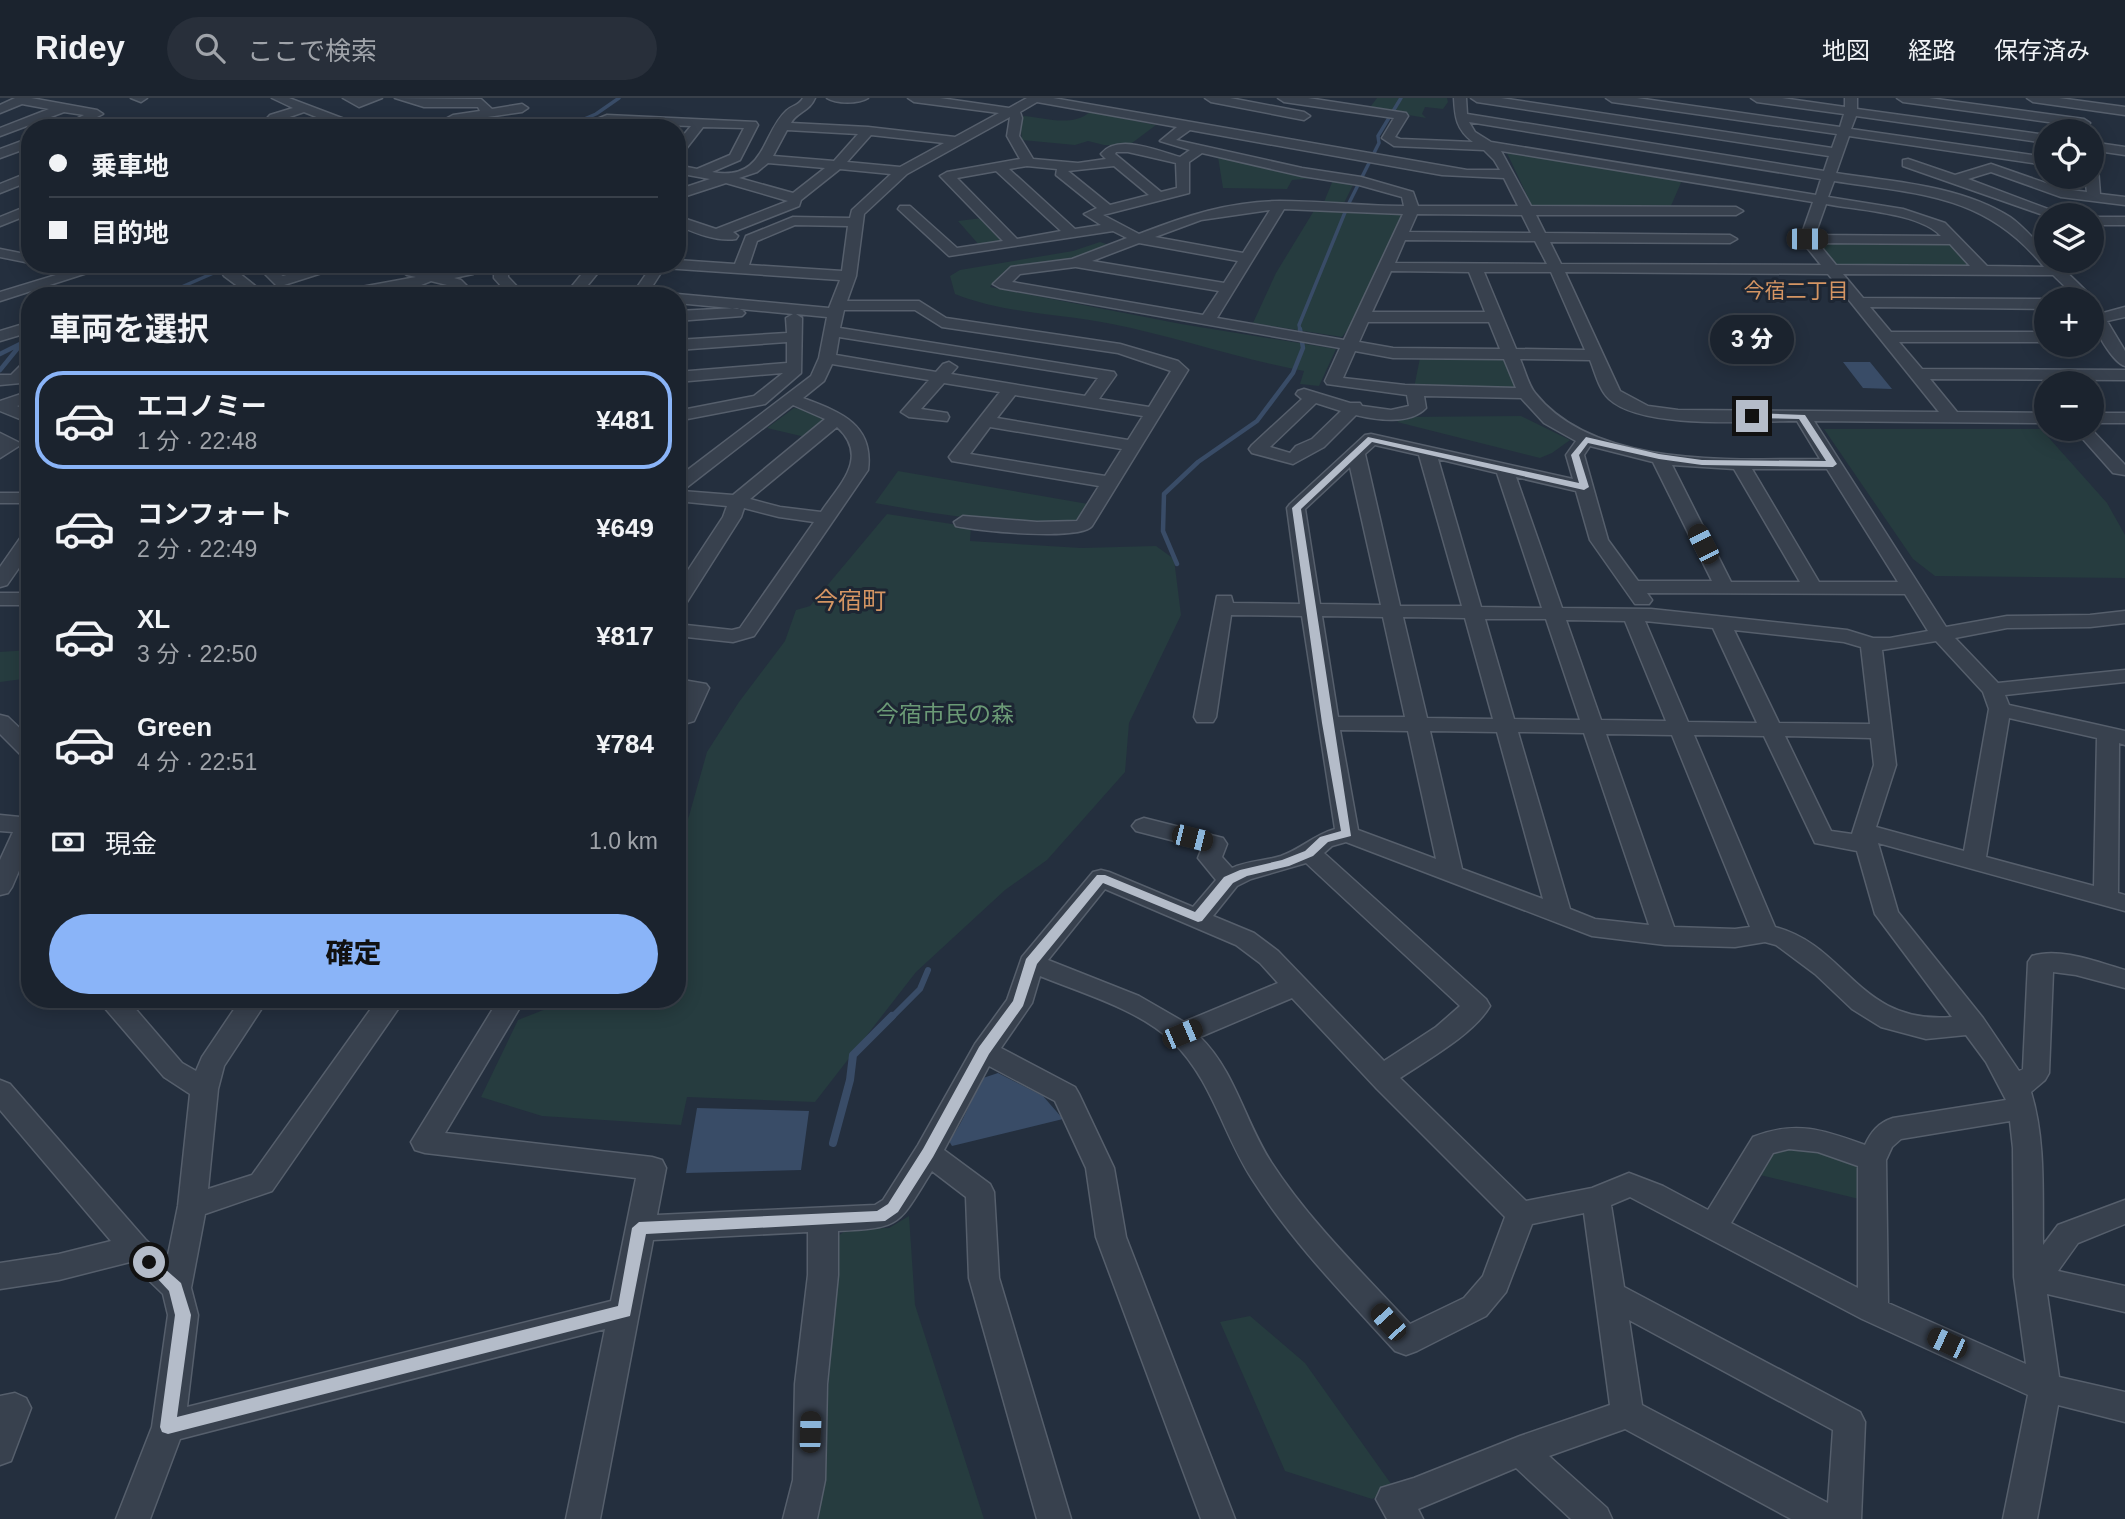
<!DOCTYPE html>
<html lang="ja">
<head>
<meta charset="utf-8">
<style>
  body { margin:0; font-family:Helvetica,"Noto Sans JP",sans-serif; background:#282f3a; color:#f1f3f6; height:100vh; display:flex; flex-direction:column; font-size:26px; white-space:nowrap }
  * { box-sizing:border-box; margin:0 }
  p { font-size:23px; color:#a0a4aa }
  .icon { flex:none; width:38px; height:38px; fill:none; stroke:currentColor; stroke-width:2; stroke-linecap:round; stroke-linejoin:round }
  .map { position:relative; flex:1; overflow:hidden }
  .sheet { position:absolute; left:21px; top:189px; width:665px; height:721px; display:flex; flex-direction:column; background:#1b232e; border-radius:28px; box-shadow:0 4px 18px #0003,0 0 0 2px #39404a }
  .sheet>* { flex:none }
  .hud { position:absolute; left:21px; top:21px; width:665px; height:154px; border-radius:28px; box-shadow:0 4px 18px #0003,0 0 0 2px #39404a; display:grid; align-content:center; height:154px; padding:0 28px; background:#1b232e }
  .tools { position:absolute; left:2034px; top:21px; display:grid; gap:14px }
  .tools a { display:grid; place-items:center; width:70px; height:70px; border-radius:50%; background:#1b232e; box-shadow:0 4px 18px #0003,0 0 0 2px #39404a; font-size:35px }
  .end { position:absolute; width:32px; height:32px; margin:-16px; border:9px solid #b4bcc9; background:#111; box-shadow:0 0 0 4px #111 }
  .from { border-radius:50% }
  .bubble { position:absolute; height:49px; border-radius:24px; background:#1b232e; box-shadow:0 4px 18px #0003,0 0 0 2px #39404a; font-size:23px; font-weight:800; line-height:49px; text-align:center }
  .car { position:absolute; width:21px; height:42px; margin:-21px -10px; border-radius:9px; box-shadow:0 0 5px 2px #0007; background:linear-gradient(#222 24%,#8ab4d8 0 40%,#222 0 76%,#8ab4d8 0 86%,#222 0) }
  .hud b { display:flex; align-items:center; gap:24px; height:66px; font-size:26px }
  .hud b+b { border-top:2px solid #39404a }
  .hud i { width:18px; height:18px; background:#f1f3f6 }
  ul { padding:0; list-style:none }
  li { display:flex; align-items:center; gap:21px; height:98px; margin:0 14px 10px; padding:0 14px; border:4px solid transparent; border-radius:28px }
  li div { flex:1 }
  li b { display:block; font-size:26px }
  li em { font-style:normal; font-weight:800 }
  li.selected { border-color:#8ab4f8 }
  li>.icon { width:63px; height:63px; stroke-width:1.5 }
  h2 { padding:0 28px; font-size:32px; line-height:84px }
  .pay { display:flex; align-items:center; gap:18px; height:77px; padding:0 28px; font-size:26px }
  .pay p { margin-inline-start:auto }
  .cta { display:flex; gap:14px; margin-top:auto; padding:14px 28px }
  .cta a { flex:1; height:80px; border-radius:42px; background:#8ab4f8; color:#111; font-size:28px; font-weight:800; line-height:80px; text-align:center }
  header { display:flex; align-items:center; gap:42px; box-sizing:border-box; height:98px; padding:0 35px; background:#1b232e; border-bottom:2px solid #39404a }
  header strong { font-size:33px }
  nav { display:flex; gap:38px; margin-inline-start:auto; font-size:24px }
  .search { width:490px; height:63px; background:#282f3a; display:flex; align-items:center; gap:18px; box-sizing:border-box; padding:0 24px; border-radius:38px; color:#a0a4aa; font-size:26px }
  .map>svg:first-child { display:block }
  .green { fill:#263c3f }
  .water { fill:#394c67 }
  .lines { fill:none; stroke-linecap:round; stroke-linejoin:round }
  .stream-far3 { stroke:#394c67; stroke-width:3.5 }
  .stream-far2 { stroke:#394c67; stroke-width:4.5 }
  .stream-far1 { stroke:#394c67; stroke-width:6 }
  .stream { stroke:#394c67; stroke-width:8 }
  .minor-casing { stroke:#565f6c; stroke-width:3 }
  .minor { fill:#38414e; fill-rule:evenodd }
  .route { fill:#b4bcc9 }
  .labels { text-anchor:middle; stroke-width:6; stroke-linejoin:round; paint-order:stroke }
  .far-neighbourhood-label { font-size:21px; fill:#d59563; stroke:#1d2633 }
  .park-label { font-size:23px; fill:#6b9a76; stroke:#1d2633 }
  .neighbourhood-label { font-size:24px; fill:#d59563; stroke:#1d2633 }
</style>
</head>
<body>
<header>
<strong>Ridey</strong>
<div class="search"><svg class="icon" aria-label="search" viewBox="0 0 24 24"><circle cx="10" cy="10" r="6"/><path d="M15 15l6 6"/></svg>ここで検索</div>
<nav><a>地図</a><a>経路</a><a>保存済み</a></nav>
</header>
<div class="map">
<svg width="2125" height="1421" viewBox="0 0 2125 1421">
  <rect width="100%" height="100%" fill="#242f3e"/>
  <path class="green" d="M1377,0H1447L1448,4L1443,11L1425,9L1422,16L1426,20L1373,11L1371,8Z
    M1090,14L1156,27L1128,48L1104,47L1088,43L1075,47L1022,42L1020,24L1022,18C1045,19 1070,30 1090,14Z
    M1515,54L1683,80L1670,110H1533L1507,55Z
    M1218,59L1315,80L1292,82L1287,91L1223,90Z
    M1333,82L1354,85L1343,107L1324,104Z
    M1315,111L1403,117L1364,209L1342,239L1253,225L1276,175Z
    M982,120L1002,142L1003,144L980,148L958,123Z
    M1100,144L1109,147C1099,151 1088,157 1077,160C1043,167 1013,159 990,189L1181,226L1336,251L1319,288L1300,286L1304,273C1239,261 1177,239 1112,226C1059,215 1005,216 955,196L950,178L960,172L1073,153Z
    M1821,145H1945L1954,148L1973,168L1840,169L1833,167L1817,147Z
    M1420,260H1503L1516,291L1414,290Z
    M794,310L811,313L824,320V324L805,339L767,330Z
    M1521,318L1570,342L1552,355L1540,360L1397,324L1405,319Z
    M1824,331H2041L2107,405L2125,437V480L1935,478L1913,461Z
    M898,373L1088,406L1075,424C1007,428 941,417 875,405Z
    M887,416L971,429L970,443L1081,450L1156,448L1174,461L1181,517L1129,625L1125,674L1047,762L1005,792L916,874L815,1004L687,999L681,1027L542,1018L481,999L518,922L556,907L530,901H677V744L689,718L707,654L739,604L785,543L796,512L810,508Z
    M30,552V580L0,584V554Z
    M1792,1046L1860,1063L1859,1101L1760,1077L1778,1048Z
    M909,1118L915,1207L984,1421H815L822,1390L838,1138L848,1131L889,1130Z
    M1250,1218L1305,1265L1394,1390L1372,1401L1285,1373L1220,1224Z"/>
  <path class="water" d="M1843,264H1870L1892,291L1863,290Z
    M998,975L1043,998L1063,1021L952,1048L949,1043C965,1022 970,1002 983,980Z
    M697,1010L809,1013L801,1072L686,1075Z"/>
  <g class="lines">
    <path class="stream-far3" d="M563,30L596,16L619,0
      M161,198L234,166
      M1300,232L1299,227L1348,107L1379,45L1378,38L1401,0"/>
    <path class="stream-far2" d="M0,256L20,246
      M0,272L22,245L30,242
      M1177,466L1163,433L1164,396L1198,364L1257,323L1293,275L1303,250L1300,231"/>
    <path class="stream-far1" d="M891,920L920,891L928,872"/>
    <path class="stream" d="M833,1045L850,982L853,957L892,918"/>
    <g class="minor-casing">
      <path id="minor" d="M15,0H31L97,12L103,16L75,30H58L84,17L64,14L0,38V30L49,11L22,6L0,15V7Z
        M131,0H147L141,4Z
        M272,0H289L347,22L404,21L436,26L453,17L480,13L478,9H424L395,0L481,1L492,11L522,6L528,10L522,14L460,23L448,30H344L304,14L278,23L271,30H258L270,17L293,10Z
        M343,0H382L359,9Z
        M803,0H815C810,13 797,14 791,25L868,29L955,39L999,15L914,4L908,0H940L1009,10L1027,0H1053L1467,72H1500L1494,62L1484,52L1394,48L1382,40L1394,20L1284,4L1278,0H1308L1406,15L1408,18L1395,39L1400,41L1473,44C1456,31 1455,19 1454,0H1466L1467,16L1824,73L1829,58L1477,4L1471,0H1501L1832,50L1837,36L1612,4L1606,0H1637L1840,29L1844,16L1757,4L1751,0H1782L1845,9V0H1857V11L2046,37V45L1856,18L1851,31L2046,59V67L1849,38L1836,75C1894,84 1959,87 2010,119C2023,128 2034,142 2046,153V163H2055C2072,180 2092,196 2103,215L2125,209V219L2107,223L2125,253V268C2113,265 2093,230 2091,218C2091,213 2091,207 2091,201H2078L2053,177L1843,176L1863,200L2046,201V211L1870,209L1891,234H2046V244H1899L1922,271L2125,272V282L1930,281L1957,314L2046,315V325L1814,323L1946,529L2007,518L2090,517L2125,513V525L2090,529L2007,530L1955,540L1998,585L2125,572V584L2005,597L2009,607L2125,633V647L2119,645L2118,795L2125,797V813L1878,745L1898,814L1983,920L2019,973L2023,971L2028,864L2032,858C2060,849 2097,864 2125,872V890L2076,877L2053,874L2049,975L2045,982L2031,994C2046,1043 2042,1097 2043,1147L2058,1127L2125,1102V1126L2078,1145L2058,1173L2125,1188V1214L2047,1196L2059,1279L2125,1294V1324L2058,1307L2037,1421H2003L2028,1297L1862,1221L1630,1099L1611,1107L1624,1189L1860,1314L1865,1324L1861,1421H1791L1625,1331L1549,1358L1607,1410L1612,1421H1571L1516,1370L1418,1411L1423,1421H1387L1376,1401L1381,1390L1414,1380L1520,1338L1610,1307L1584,1115L1532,1126L1506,1194L1486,1218L1417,1253L1406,1257L1395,1253C1345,1198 1292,1144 1252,1081C1223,1036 1212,982 1173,944C1138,911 1084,896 1040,878L1032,905L1001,950L1075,989L1079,996L1114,1070L1126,1139L1235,1421H1201L1096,1139L1086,1070L1055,1003L989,968L944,1052L990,1086L994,1094L999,1180L1071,1421H1037L969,1180L966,1099L932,1073C898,1127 903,1130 838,1133V1177L827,1286L825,1382L817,1421H783L793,1382L795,1286L808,1177V1134L653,1142L600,1421H566L605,1231L180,1341L150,1421H116L152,1329L168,1217L163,1196L130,1164L59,1182L0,1191V1165L59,1156L111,1143L0,1012V982L10,986L145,1141L167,1162L178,1108L190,996L164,979L97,901H127L182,965L196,973L202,959L241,901H268L224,968L218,991L208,1091L252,1077L378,901H405L272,1093L205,1116L191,1190L198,1217L187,1309L611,1203L636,1080L425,1055L415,1052L411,1044L499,901H525L445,1035L652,1059L662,1062L666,1070L657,1117L875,1107L883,1102L918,1047L975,946L1007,902L1022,859L1093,774L1101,772L1109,774L1193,809L1216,782L1198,760L1202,750L1136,733L1132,728L1136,723L1144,720L1223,740L1227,746L1222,759L1232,770C1247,763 1265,763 1281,758C1301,751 1314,737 1335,731L1302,518L1231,517L1216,619L1213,624H1197L1194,619L1217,498H1231L1233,505L1300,506L1287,410L1290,406L1365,337L1371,336L1573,381L1566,357L1576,343L1544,325L1521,300L1424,298L1426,310C1410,327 1376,322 1356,317L1324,349L1293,366L1252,355L1249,351L1252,347L1302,301L1296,296L1298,293L1304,291L1350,305H1360L1362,308L1391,312L1409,308L1407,297L1327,286L1325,283L1340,250L1000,190L993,186L1011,169L1072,161L1127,140L1113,133L949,158L898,111L900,108H910L957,150L1003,143L940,78L947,74L1020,61L1007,38L1010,19L907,76L864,116L856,178L847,203H919L946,220L1120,246L1178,263L1188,272L1092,428C1080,443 977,433 956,428L954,424L963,418L1037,424L1077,423L1099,388L952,363L949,359L952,355L1000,294L944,285L921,311L947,315L949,319L947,323L909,319L901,314L929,282L832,266L824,283L803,300C840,314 874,326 868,372L754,538L733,544L677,538V526L732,532L740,530L814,424L779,419L744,410L741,419L687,504L677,510V489L723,419L727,408L677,403V380L811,278L819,260L827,219L796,216L802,220L801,275L765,306L677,323V313L754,298L783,275L677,284V274L787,265V244L677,252V242L787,235L786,220L793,216L677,205V198H671L677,196L829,210L840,182L664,170L646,198H631L653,166H677V162L735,166L746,138L793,119L850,120L852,112L891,76L840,71L801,102L799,108L733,134L738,138L736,141C717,144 695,135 677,127V118L716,131L788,103L726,85L677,101V92L710,81L677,75V67L697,71L730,57L744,30L703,29L682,56L677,57V45L691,28L608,25L594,30H575L607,17L756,24L758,27L740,62L712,74C765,84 762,35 786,13C792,7 799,8 803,0ZM1037,4L1177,29L1160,43L1190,52L1180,59C1157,53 1118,35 1101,56L1106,61L1078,65L1033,61L1019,38L1022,20L1020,14ZM1469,24L1821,81L1816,97L1491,44L1475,34ZM787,32L858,36L834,63L773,58ZM1190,32L1442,77L1504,80L1518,108H1418L1413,94L1361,79L1302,70L1176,42ZM871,37L944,45L900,69L847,64ZM1501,53L1813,104L1800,141L1821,167L1561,166L1550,144L1730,145L1737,141L1730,137L1545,135L1536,117H1736L1743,113L1736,109L1531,108ZM1116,54H1128L1176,65L1177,90L1161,94L1115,56ZM1202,55L1302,78L1359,87L1402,99L1404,108C1363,108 1321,103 1280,103C1231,103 1185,118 1139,136L1103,117L1189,95V64ZM768,65L825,70L793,95L739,80L757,74ZM1027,68L1057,71L1056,77L1097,110L1084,116L1101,127L1075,131L1009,71ZM1114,68L1149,97L1110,107L1068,73ZM996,73L1061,133L1017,141L957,80ZM1834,83C1918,96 1986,96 2044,169L1987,168L1945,125L1903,111L1828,99ZM1826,106C1857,112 1920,115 1941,138L1815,137ZM1284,111L1403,116L1344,242L1217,220ZM1270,112L1243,155L1155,139L1201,122ZM1417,116L1522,117L1531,135L1409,134ZM795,127L848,128L842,173L749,167L757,143ZM1405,142L1535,143L1547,166L1395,165ZM1139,145L1238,163L1224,185L1092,163ZM1818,145L1950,146L1970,168L1836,167ZM1075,169H1076L1219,193L1203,217L1012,184L1020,176ZM1391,173L1469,174L1485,214H1372ZM1484,174H1551L1585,252L1516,251ZM1565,174L1828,176L1939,314L1678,312L1648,308L1620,293ZM844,212H915L942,229L1118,255L1171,273L1149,309L1099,301L1116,277L1114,274L840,230ZM1368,224H1489L1500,251L1393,250L1359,244ZM839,239L1098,280L1085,298L951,276L957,269L949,264L943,266L936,274L836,257ZM1355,253L1393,260L1504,261L1516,290L1405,287L1343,280ZM1520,261L1590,262C1595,274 1599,292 1609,301C1643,332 1751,323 1797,323L1820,361C1734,361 1595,371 1535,295C1528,286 1525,272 1520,261ZM1015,297L1143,318L1128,342L997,320ZM1316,305L1341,313L1312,341L1296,348L1290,355L1270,349ZM793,307L825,321L733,397L682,393ZM837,329C870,359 840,386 821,414L780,409L750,401ZM990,329L1122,351L1105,378L970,356ZM1375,347L1419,357L1462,508H1400L1365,356ZM1590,348L1653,364L1712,483H1638L1608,442L1584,357ZM1438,361L1497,375L1542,510L1481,509ZM1672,367L1734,371L1800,484H1731ZM1350,369L1381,507L1320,506L1305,411ZM1752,371H1827L1898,484H1819ZM1516,379L1576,393L1590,442L1635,506H1649L1652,502L1647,495L1905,496L1928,533L1890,540H1873L1847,532L1651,511L1562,510ZM1322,518L1383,519L1405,619H1338ZM1403,519L1465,520L1493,621L1427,620ZM1485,521H1546L1580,622L1514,621ZM1566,522L1625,523L1666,623L1601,622ZM1645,523L1713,530L1757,625L1688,624ZM1734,532L1844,544L1861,549L1870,626L1779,625ZM1936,543L1983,594L1989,611L1964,753L1876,729L1896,667L1882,552ZM2009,620L2097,640L2094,788L1986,759ZM1340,632L1408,633L1436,761L1358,732ZM1430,633L1497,634L1543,801L1462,771ZM1518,634L1584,635L1649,827L1595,821L1570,811ZM1606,636L1672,637L1750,829L1735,831L1674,829ZM1694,637L1764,638L1815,745L1857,753L1875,816L1952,919C1858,927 1848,848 1775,829ZM1785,638L1871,640L1874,667L1852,736L1831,733ZM1346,744L1592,838L1665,847L1735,849L1765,844L1776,847L1815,876L1852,911L1881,929L1926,941L1966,937L1986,964L2006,1002L1893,1020C1878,1025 1871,1034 1865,1047C1824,1032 1795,1022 1753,1039L1708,1112L1663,1088L1629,1075L1592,1090L1526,1103L1400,980C1427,962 1474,936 1490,908L1486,901L1324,755L1332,748ZM1306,765L1460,908L1436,929L1384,963L1278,853L1254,835L1213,818L1237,788L1251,781ZM1105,791L1236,847L1260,865L1278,885L1184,924L1139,898L1048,862ZM1292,900L1377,991L1505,1119L1483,1178L1464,1200L1410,1226C1362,1174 1310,1124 1271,1064C1245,1024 1235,973 1200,939ZM2010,1023L2013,1050L2014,1179L2026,1266L1888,1205L1886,1062L1892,1049L1901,1041ZM1789,1051L1818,1054L1858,1068V1190L1731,1125L1773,1055ZM1629,1222L1833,1332L1828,1405L1642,1307Z
        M827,0H868C859,6 836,6 827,0Z
        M1205,0H1230L1304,14L1310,18L1304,22L1211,4Z
        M1897,0H1929L2084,21L2090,25L2084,29L1903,4Z
        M2027,0H2059L2125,9V17L2033,4Z
        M125,26H139L145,30H119Z
        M30,40V49L0,60V51Z
        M2091,44L2125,49V57L2091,52Z
        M1908,61L1955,77L1991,66L2063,91L2087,94L2085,79H2091V66L2098,70L2100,96L2125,99V107L2061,99L1991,74L1968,81L2064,117L2046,118L1903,68V62Z
        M30,74V83L0,95V86Z
        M30,107V116L0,128V119Z
        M2091,119H2125V127H2091Z
        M0,151L30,157V165L0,159Z
        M92,166H115L0,203V194Z
        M233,166H250L239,175L268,198H251L224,178L222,175Z
        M307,166H323L327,171L325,174L281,188L276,187L265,176L272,172L283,178L310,170Z
        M391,166H409L434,175L461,170L462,166H476L473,176L454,180L461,182L477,198H461L451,188L431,183L414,190L365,198H327L334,194L416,179L407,177Z
        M494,166H508V179L526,198H510L494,180Z
        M590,166H605L579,198H564Z
        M737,210L742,212L745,215L742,218L677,223V213Z
        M30,224V234L0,243V233Z
        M30,262V276L21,285L0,287V277H11L24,264Z
        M30,293V304L17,308L30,314V325L0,313V303Z
        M2091,315H2125V325H2091Z
        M2074,331H2091L2125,367V377L2113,375Z
        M0,335L22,346L0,360Z
        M0,395H30V405H0Z
        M30,434V454L7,487L0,489V469L23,436Z
        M0,495H30V507H0Z
        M677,581L706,586L709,590L694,623L677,628V614L686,595L677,593Z
        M0,617L8,619L30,640V660L22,658L0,636Z
        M0,717L30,720V747L12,789L8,795L0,797V762L13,734L0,733Z
        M15,1295L26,1300L31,1310L11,1363L0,1367V1298Z"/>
    </g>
    <use href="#minor" class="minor"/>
  </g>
  <path class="route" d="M1752,315L1805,317L1837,366L1833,369L1702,367L1659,361L1588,345L1579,357L1589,389L1584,392L1372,344L1301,411L1351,738L1328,744L1313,758L1289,768L1247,778L1233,785L1202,823L1198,824L1103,785L1037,866L1023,908L989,956L933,1059L898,1114L885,1123L646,1136L630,1218L168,1336L162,1334L160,1329L175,1217L169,1193L142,1164L149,1157L181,1185L191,1217L177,1319L618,1208L632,1130L639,1124L877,1113L888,1106L923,1051L979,949L1013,903L1026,861L1097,777H1105L1195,814L1224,779L1240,772L1282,762L1305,753L1320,739L1341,733L1322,625L1292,410L1368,339L1579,385L1571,357L1586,339L1659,356L1702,362L1826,363L1799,321L1749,320Z"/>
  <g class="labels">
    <g class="far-neighbourhood-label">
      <text x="1796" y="200">今宿二丁目</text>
    </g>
    <g class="park-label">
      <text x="945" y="624">今宿市民の森</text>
    </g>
    <g class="neighbourhood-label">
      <text x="850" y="511">今宿町</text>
    </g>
  </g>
</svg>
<div class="tools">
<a><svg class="icon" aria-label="locate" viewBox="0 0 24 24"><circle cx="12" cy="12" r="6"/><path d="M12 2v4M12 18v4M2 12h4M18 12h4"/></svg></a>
<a><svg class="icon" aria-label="layers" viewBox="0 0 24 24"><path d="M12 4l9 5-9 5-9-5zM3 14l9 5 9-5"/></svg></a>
<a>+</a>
<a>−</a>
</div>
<i class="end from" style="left:149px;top:1164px"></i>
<i class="end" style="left:1752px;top:318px"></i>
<div class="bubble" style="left:1710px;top:217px;width:84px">3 分</div>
<i class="car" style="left:1807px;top:141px;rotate:90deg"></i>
<i class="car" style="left:1703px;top:446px;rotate:333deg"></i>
<i class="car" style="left:1192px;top:740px;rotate:104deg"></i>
<i class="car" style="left:1182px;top:936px;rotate:67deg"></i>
<i class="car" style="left:1388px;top:1224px;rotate:318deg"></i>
<i class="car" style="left:1947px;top:1245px;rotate:295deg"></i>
<i class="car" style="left:810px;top:1334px;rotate:2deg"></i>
<div class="hud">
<b><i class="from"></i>乗車地</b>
<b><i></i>目的地</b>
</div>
<section class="sheet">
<h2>車両を選択</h2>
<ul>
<li class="selected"><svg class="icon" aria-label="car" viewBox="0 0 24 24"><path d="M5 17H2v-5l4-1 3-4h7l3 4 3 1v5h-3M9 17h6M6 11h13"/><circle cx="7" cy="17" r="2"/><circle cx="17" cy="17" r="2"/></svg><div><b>エコノミー</b><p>1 分 · 22:48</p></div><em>¥481</em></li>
<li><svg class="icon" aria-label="car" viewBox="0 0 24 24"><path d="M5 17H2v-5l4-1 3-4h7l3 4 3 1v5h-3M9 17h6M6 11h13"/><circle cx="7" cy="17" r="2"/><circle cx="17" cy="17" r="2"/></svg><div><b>コンフォート</b><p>2 分 · 22:49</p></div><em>¥649</em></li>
<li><svg class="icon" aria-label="car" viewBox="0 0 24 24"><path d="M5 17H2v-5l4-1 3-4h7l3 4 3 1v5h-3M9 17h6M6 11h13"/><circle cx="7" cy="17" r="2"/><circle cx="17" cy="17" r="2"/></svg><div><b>XL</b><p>3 分 · 22:50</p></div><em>¥817</em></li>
<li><svg class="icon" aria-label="car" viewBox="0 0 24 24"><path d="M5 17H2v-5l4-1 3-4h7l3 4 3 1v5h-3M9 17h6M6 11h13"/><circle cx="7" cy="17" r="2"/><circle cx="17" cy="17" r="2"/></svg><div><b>Green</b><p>4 分 · 22:51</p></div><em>¥784</em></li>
</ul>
<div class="pay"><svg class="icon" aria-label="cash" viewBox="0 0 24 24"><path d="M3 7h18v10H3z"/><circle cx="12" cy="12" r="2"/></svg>現金<p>1.0 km</p></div>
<div class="cta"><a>確定</a></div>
</section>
</div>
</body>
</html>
